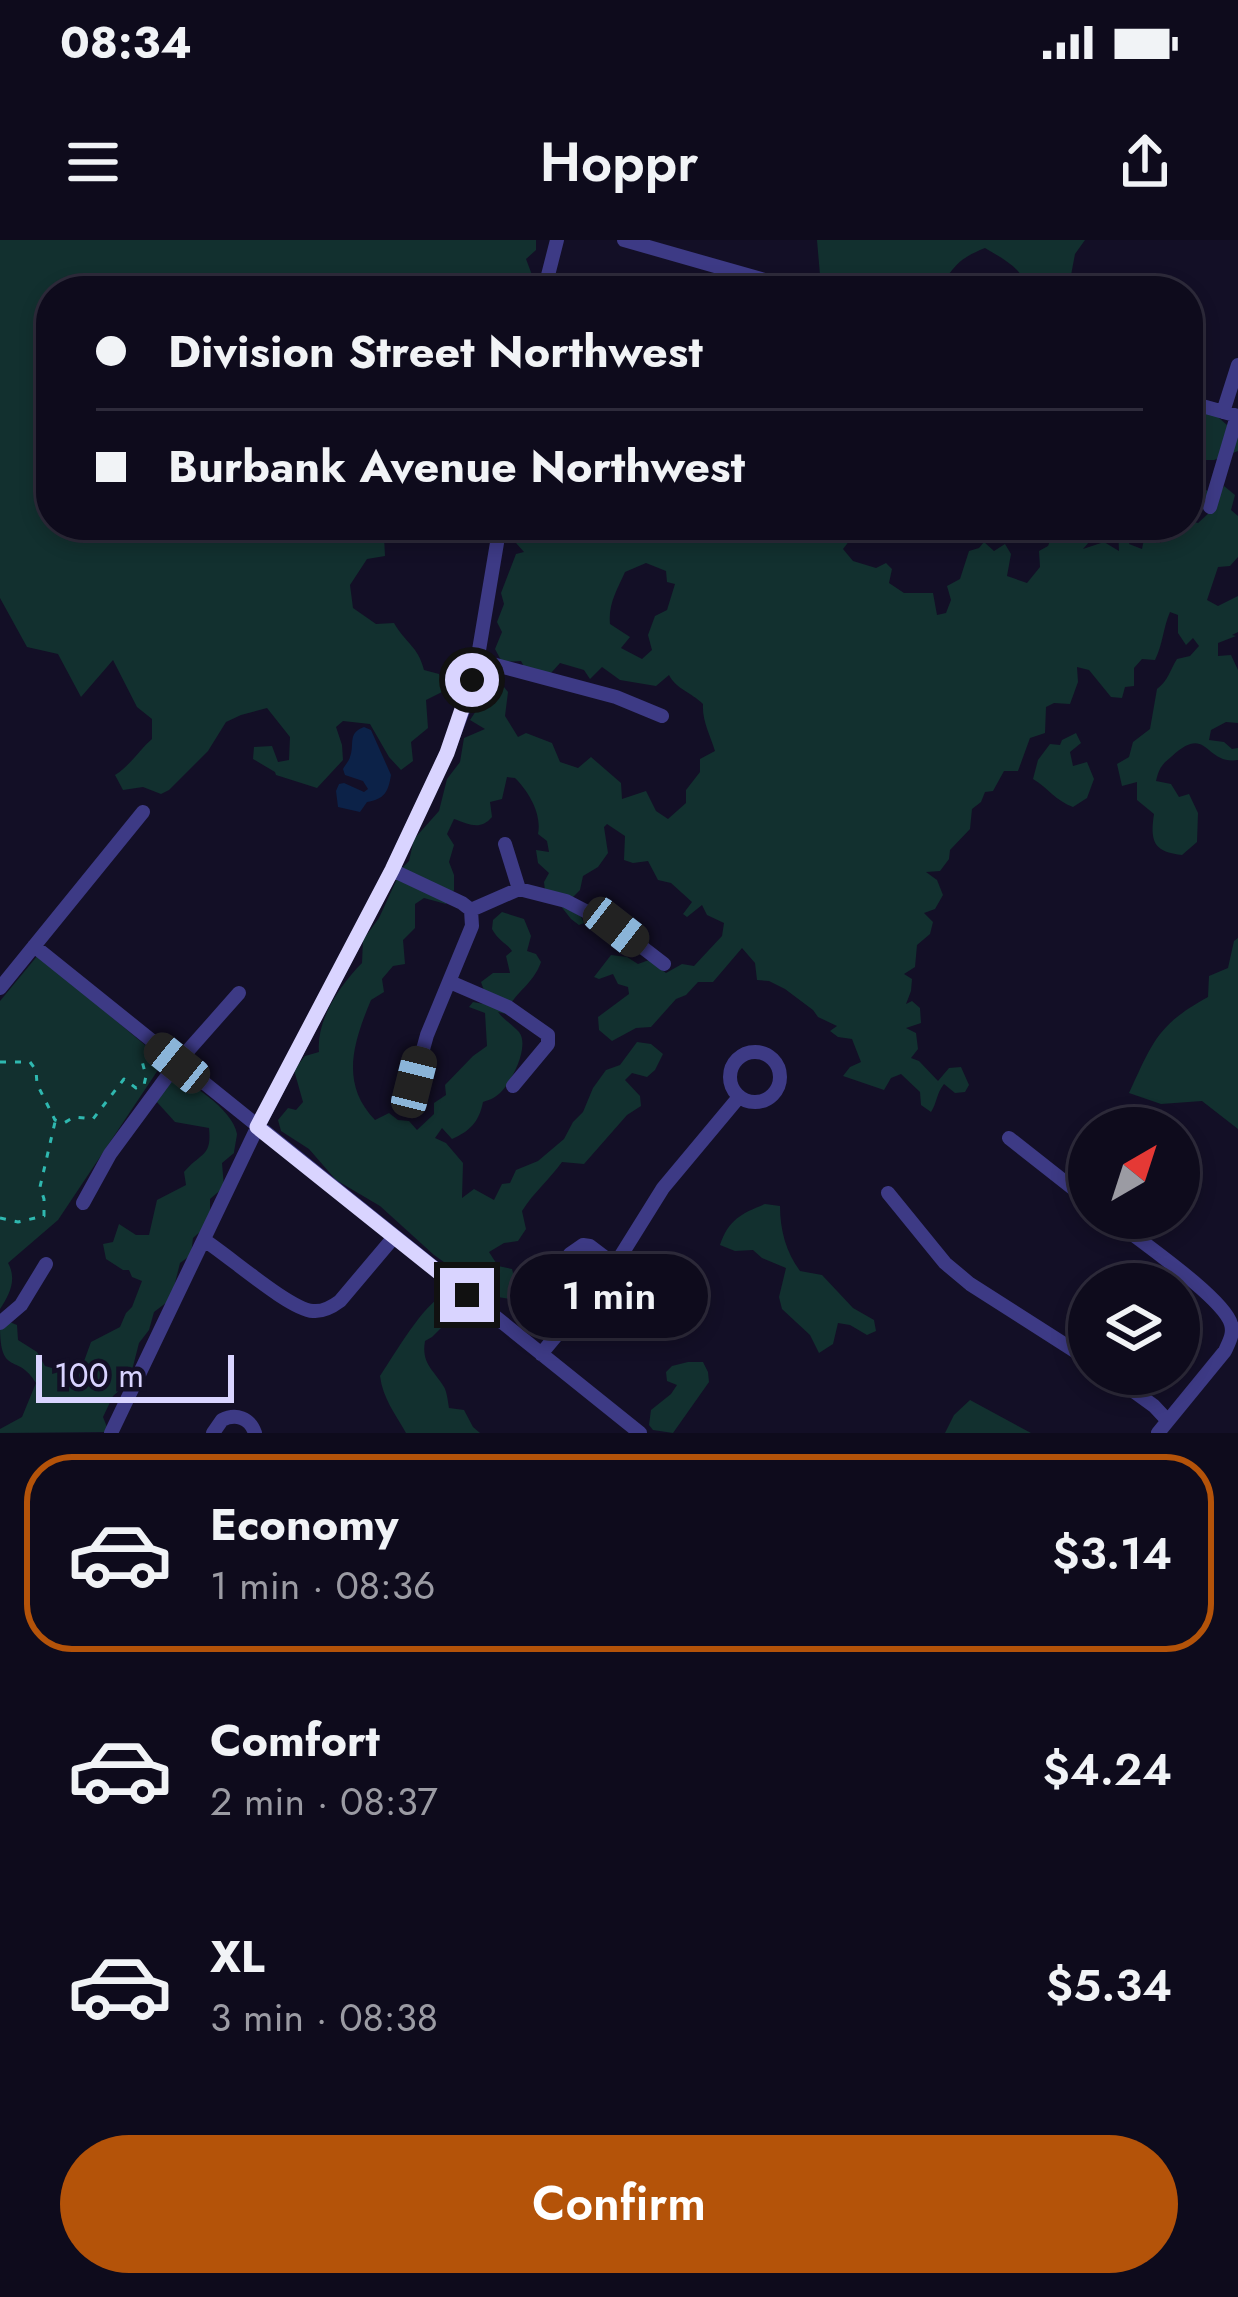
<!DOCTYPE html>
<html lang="en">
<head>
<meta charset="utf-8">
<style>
  body { margin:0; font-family:Jost,sans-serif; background:#171425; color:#f1f3f6; height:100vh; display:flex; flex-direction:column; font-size:45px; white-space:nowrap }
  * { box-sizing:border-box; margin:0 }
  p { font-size:39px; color:#9b9ba3 }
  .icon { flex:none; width:66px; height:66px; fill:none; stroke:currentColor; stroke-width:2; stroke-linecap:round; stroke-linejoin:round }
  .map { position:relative; height:1193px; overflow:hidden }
  .side { display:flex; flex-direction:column; background:#0e0b1c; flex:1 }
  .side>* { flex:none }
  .top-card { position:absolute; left:36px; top:36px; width:1167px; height:264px; border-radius:48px; box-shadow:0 6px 18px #0003,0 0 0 3px #2e2b3b; display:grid; align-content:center; height:264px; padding:0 60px; background:#0e0b1c }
  .needle { width:78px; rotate:39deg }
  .controls { position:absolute; left:1068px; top:867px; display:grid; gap:24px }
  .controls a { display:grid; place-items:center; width:132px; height:132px; border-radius:50%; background:#0e0b1c; box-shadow:0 6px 18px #0003,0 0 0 3px #2e2b3b; font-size:60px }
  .scale { position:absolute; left:36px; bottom:30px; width:198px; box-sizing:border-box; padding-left:12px; border:6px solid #d9d4ff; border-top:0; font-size:33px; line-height:42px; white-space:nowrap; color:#d9d4ff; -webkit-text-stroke:9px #130f26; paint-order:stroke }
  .end { position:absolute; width:54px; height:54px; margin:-27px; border:15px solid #d9d4ff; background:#111; box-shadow:0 0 0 6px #111 }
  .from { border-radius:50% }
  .bubble { position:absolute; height:84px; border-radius:42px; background:#0e0b1c; box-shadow:0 6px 18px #0003,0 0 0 3px #2e2b3b; font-size:39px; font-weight:600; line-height:84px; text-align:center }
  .car { position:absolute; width:36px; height:72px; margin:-36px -18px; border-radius:15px; box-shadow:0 0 9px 3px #0007; background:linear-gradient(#222 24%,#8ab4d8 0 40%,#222 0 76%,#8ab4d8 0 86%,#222 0) }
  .top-card b { display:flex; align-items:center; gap:42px; height:114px; font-size:45px }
  .top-card b+b { border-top:3px solid #2e2b3b }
  .top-card i { width:30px; height:30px; background:#f1f3f6 }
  ul { padding:21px 0 0; list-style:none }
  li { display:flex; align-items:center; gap:36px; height:198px; margin:0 24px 18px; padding:0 36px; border:6px solid transparent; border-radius:48px }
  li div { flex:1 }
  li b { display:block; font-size:45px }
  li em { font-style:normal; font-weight:600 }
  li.selected { border-color:#b45309 }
  li>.icon { width:108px; height:108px; stroke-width:1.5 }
  .button { display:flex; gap:24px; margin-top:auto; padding:24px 60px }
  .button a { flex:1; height:138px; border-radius:72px; background:#b45309; color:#fff; font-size:48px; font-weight:600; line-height:138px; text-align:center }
  .status { display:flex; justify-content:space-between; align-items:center; height:84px; padding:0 60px; background:#0e0b1c; direction:ltr }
  .status svg { height:33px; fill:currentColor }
  header { display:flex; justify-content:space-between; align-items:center; height:156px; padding:0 60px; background:#0e0b1c; font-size:54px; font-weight:600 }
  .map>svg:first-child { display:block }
  .green { fill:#12302f; fill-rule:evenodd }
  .water { fill:#0c2248 }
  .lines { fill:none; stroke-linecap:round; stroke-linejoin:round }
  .path { stroke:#2fb8b0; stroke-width:3; stroke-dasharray:6 9; stroke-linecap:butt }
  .minor { stroke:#3d3a85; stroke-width:14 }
  .route { stroke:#d9d4ff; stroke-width:15 }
</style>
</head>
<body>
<div class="status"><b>08:34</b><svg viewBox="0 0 49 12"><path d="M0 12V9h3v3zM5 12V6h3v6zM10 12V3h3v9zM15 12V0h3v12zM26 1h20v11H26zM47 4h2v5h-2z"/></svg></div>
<header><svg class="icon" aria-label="menu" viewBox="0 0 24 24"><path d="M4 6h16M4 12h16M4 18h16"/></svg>Hoppr<svg class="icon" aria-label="share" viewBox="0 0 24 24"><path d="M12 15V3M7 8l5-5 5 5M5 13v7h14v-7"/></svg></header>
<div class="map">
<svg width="1238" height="1193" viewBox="0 0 1238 1193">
  <rect width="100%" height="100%" fill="#130f26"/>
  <path class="green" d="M0,0H536V10L526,19L538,51H51V285H395L384,297L385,316L367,319L350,345L353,368L376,384L394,383C406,404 418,406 424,430L439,434L444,451L426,460L428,488L411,502L413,521L401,530L389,517L370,484L343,481L336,487L342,505L343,520L317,548L276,535L275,532L253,519L254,507L272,506L278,522L289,520L290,497L267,468L241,475L226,482L208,511L169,550L161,554L143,547L123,550L115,535C130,526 139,510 152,499V479L137,467L113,420L81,457L58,414L27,407L0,358Z
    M817,0H1085L1075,14L1068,51H1027C1025,29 1003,19 985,8C950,22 957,30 933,51C889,51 860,57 820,35Z
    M1190,169L1212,172L1234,191H1238V211L1214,220H1201L1193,241L1212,254L1204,269L1193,271L1188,276Z
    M1224,246L1235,255L1231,270L1238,276V317L1230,326L1218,327L1207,360L1218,366L1238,356V392L1232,395L1236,396L1218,403V416L1231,415L1238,430V483L1226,482L1211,490L1209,500L1224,502L1232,509L1238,508V520C1204,525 1208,482 1171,517C1161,525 1159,529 1156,541L1171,544L1179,557L1189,554L1198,573L1197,602L1182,615C1153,612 1150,601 1154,574L1137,560V542L1122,546L1117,524L1129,517L1133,502L1150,489L1157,449C1168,441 1170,430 1177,419L1190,416L1199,406L1193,398L1186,405L1178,393V375L1170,372C1163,388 1163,404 1155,420L1142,419L1134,428V446L1125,447L1122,458L1111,457L1089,430L1077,427L1078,442L1070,464L1054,463L1046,467L1045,493L1030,498L1018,531H1004L993,551L985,552L981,562L972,569L970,589L950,610L949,619L940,631L926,632L937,640L943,655L935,669L924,673L933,682L930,694L917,705L915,727L904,734L912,739L911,751L906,764L912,761L920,768L921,783L906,788L916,793L918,809L911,818L919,821L938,841L949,828L961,827L969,845L965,852L955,853L944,844C936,854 937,863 931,872L921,865L920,852L901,834L891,838L884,850L843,836L850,827L861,822L852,799L838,797L830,791L837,786L818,777L813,770L785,749L769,741L757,740L755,723L742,708L713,742H698L686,755L676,759L651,787L636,788L612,801L599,790L598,777L629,754L628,747L618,744L613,734L599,739L594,737L611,715L627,717L638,724L649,720L666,733L682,724L694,726L722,696L724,683L707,675L702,665L687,677L683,674L692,662L671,643L658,640L648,621L633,623L624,620L625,596L607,584L604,587L608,613L598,627L583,636L580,650L572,658L584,683L579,685L571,679L557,661L546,659L544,642L549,633L538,623L536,610L549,612L547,601L538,594C542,574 529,552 515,538L507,537L502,559L490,562L492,577C480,591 469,584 454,579L447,594L454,605L449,622L454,635V650L446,664L424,658L415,664V688L403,700L405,724L393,726L382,739L384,752L371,760C353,803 340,844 375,880L389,873L398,880L409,881L417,890L434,874V863L446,855L445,845L473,816L487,806L485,773L469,767L473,762L489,765L481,742L493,733H510L506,716L512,711C507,703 499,702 492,689L493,680L502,672L524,679L531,696L527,711L536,714L541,722C532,747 514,751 506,774L498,772C504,780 512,784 519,792C530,806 512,842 500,853C493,859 491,859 483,862C479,882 470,891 452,899L442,888L435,898L446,903L463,923L462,958L474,949L494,960L502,944L510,943L516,930L538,921L564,899L573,882L583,872L593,848L606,830L620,825L637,802L651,804L663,814L655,830L647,837L632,833L625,840L640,856L641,866L627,875L584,924L562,922C549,940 534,952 522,971L526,989L518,1001L504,1003L489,1012L498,1026L512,1029L517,1049L510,1059L492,1056L434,1015L380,966L336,940L309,909L281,891L278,880L288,868L296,870L303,862L294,830L305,816L319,812C316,780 340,745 362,723L363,700L379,678L402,628L409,621L414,599L439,571L447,539L460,522L464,498L485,489L470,480L482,462L485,441L495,436L508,452L505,476L518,497L526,493L552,503L560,522L578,528L591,517L621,543L622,559L646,551L656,571L668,579L686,563V550L700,532V519L715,511C710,494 702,481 703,464C691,452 676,449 669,435L656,446L620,440L602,427L590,439L584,430L560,423L551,433L527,432L521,421L502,422L495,409L502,392L497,382L504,364L501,353L516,314L524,312L516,303L514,288L517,285H850L845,288L850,300L843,309L853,321L876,328L886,323L892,329L889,343L904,353H933L937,375L946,373L951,360L947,346L960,339L969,311L979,308L984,302L994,311L1005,304L1011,314L1007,336L1027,343L1040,327L1039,311L1048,306L1053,293L1049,285H1094L1096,294L1083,309L1104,302L1119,311L1118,288L1119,285L1133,288L1129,304L1142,309L1145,294L1161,303L1162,292L1158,285H1188V280L1198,283L1210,272ZM646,323L666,331L667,342L675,344L667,370L655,376L648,395L652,410L642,419L621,408L630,397L610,384C608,364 617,350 625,332Z
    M1076,493L1081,503L1070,512L1073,526L1087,522L1094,539L1087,558L1073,567C1056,561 1048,548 1033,539L1038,520L1050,504L1060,505L1062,500Z
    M1238,698V889L1202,861L1161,864L1129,853C1153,802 1157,785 1208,757L1209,736L1228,728L1234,701Z
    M38,715L164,821L58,980L8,1023C17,1039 10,1054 0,1069V761Z
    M166,832C188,840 233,869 237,894C237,896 234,911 234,913L222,923L224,947L210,959V983L193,998L191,1015L180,1023L171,1059L154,1072L149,1090L139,1103L129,1142L113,1156L103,1177L109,1192L0,1193V1189L22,1177L36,1143C18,1112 0,1138 0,1086L7,1081L17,1085L18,1100L37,1112L45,1126L59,1130L68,1143L81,1144L79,1135L91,1102L120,1087L126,1073L132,1067L142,1041L132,1037L129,1030H123L106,1019L103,1004L113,1002L119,984L136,995H149L157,960L186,945L184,932C201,912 212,917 209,888L175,882L156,861Z
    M765,964L780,966C780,990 786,1012 800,1031L822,1035L853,1068L874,1080L876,1091L867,1095L850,1085L838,1083L833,1104L819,1113L810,1095L782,1069L779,1057L786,1028L762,1018L753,1010L735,1011L720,1005C728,980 742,973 765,964Z
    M445,1054L457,1058L464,1070L472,1077L467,1086L458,1087L448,1081L432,1097L425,1101C421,1124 434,1130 444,1147C447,1152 448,1162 449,1168L464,1170L473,1187L480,1193H406C395,1173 383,1159 380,1136C395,1114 423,1064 445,1054Z
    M688,1122H703L708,1132L709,1142L673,1193L653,1190L649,1185L651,1170L671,1154L677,1145L667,1141L666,1132L672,1126Z
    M970,1160L1031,1193H945L954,1175Z"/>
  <path class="water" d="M364,487L371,490L391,535C388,553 384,559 367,562L360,572L338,567L336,551L339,544L344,543L364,552L368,549L363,541L345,535L343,529C345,525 349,521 350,517C355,504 347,493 364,487Z"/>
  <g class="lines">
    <path class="path" d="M0,822H30L36,830L37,844L55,880L64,883L74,877L93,879L124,839L136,848L144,845L146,836L142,821L146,817
      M0,978L18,982L44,976V959L40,947L55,882"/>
    <path class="minor" d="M624,0L803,51
      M544,51L557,0
      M1188,162L1238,176
      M1223,172L1238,125
      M1210,267L1237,176
      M477,420L616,457L662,476
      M505,604L519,649L566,661L616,687L664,724
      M392,630L462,663L471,670L472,686L427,795L414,842
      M471,670L519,649
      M34,706L640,1193
      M450,742L508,767L548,795V804L513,846
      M0,748L143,572
      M730 837a25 25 0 1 1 50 0a25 25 0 1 1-50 0Z
      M1009,898L1089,961
      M888,953L945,1023L970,1044L1089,1120
      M83,963L110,914L177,823L239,753
      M1111,978C1136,998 1224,1058 1231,1084C1234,1094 1229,1102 1225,1111L1158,1193
      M204,1000C228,1015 290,1070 313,1071C323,1072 332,1067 340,1061L394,997
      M585,1059L562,1037L560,1030L570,1014L583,1005L590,1006L615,1025
      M0,1083L21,1065L46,1024
      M541,1114L615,1025L663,948L739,857
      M1110,1134L1154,1166L1168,1181
      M111,1193L257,888L392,630L447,513L465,465L477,422L500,285
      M213,1193L222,1180C236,1173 250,1178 255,1193"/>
  </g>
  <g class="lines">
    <path class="route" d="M467,1055L257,887L392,630L447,513L472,440"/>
  </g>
</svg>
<div class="controls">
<a><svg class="needle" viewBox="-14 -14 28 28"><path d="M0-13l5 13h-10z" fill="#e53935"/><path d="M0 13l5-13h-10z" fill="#9b9ba3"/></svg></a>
<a><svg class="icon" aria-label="layers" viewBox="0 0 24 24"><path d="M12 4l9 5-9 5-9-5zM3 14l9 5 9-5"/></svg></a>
</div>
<div class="scale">100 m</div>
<i class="end from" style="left:472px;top:440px"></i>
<i class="end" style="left:467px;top:1055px"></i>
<div class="bubble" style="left:510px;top:1014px;width:198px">1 min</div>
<i class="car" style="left:616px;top:687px;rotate:128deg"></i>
<i class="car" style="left:177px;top:823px;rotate:309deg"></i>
<i class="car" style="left:414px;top:842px;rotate:14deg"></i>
<div class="top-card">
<b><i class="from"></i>Division Street Northwest</b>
<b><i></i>Burbank Avenue Northwest</b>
</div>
</div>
<section class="side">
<ul>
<li class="selected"><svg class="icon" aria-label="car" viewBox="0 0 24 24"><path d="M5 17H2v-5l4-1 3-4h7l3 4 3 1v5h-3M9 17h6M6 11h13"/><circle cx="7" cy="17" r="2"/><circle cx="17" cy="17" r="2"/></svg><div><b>Economy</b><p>1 min · 08:36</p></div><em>$3.14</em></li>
<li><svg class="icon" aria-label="car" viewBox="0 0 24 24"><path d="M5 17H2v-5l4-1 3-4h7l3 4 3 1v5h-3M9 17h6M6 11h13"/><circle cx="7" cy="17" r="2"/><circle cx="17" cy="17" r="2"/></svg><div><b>Comfort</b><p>2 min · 08:37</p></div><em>$4.24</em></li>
<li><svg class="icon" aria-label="car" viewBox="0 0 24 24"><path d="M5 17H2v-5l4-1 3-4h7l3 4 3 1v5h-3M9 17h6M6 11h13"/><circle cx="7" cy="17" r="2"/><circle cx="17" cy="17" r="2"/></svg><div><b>XL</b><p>3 min · 08:38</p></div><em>$5.34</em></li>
</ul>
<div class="button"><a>Confirm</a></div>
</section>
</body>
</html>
